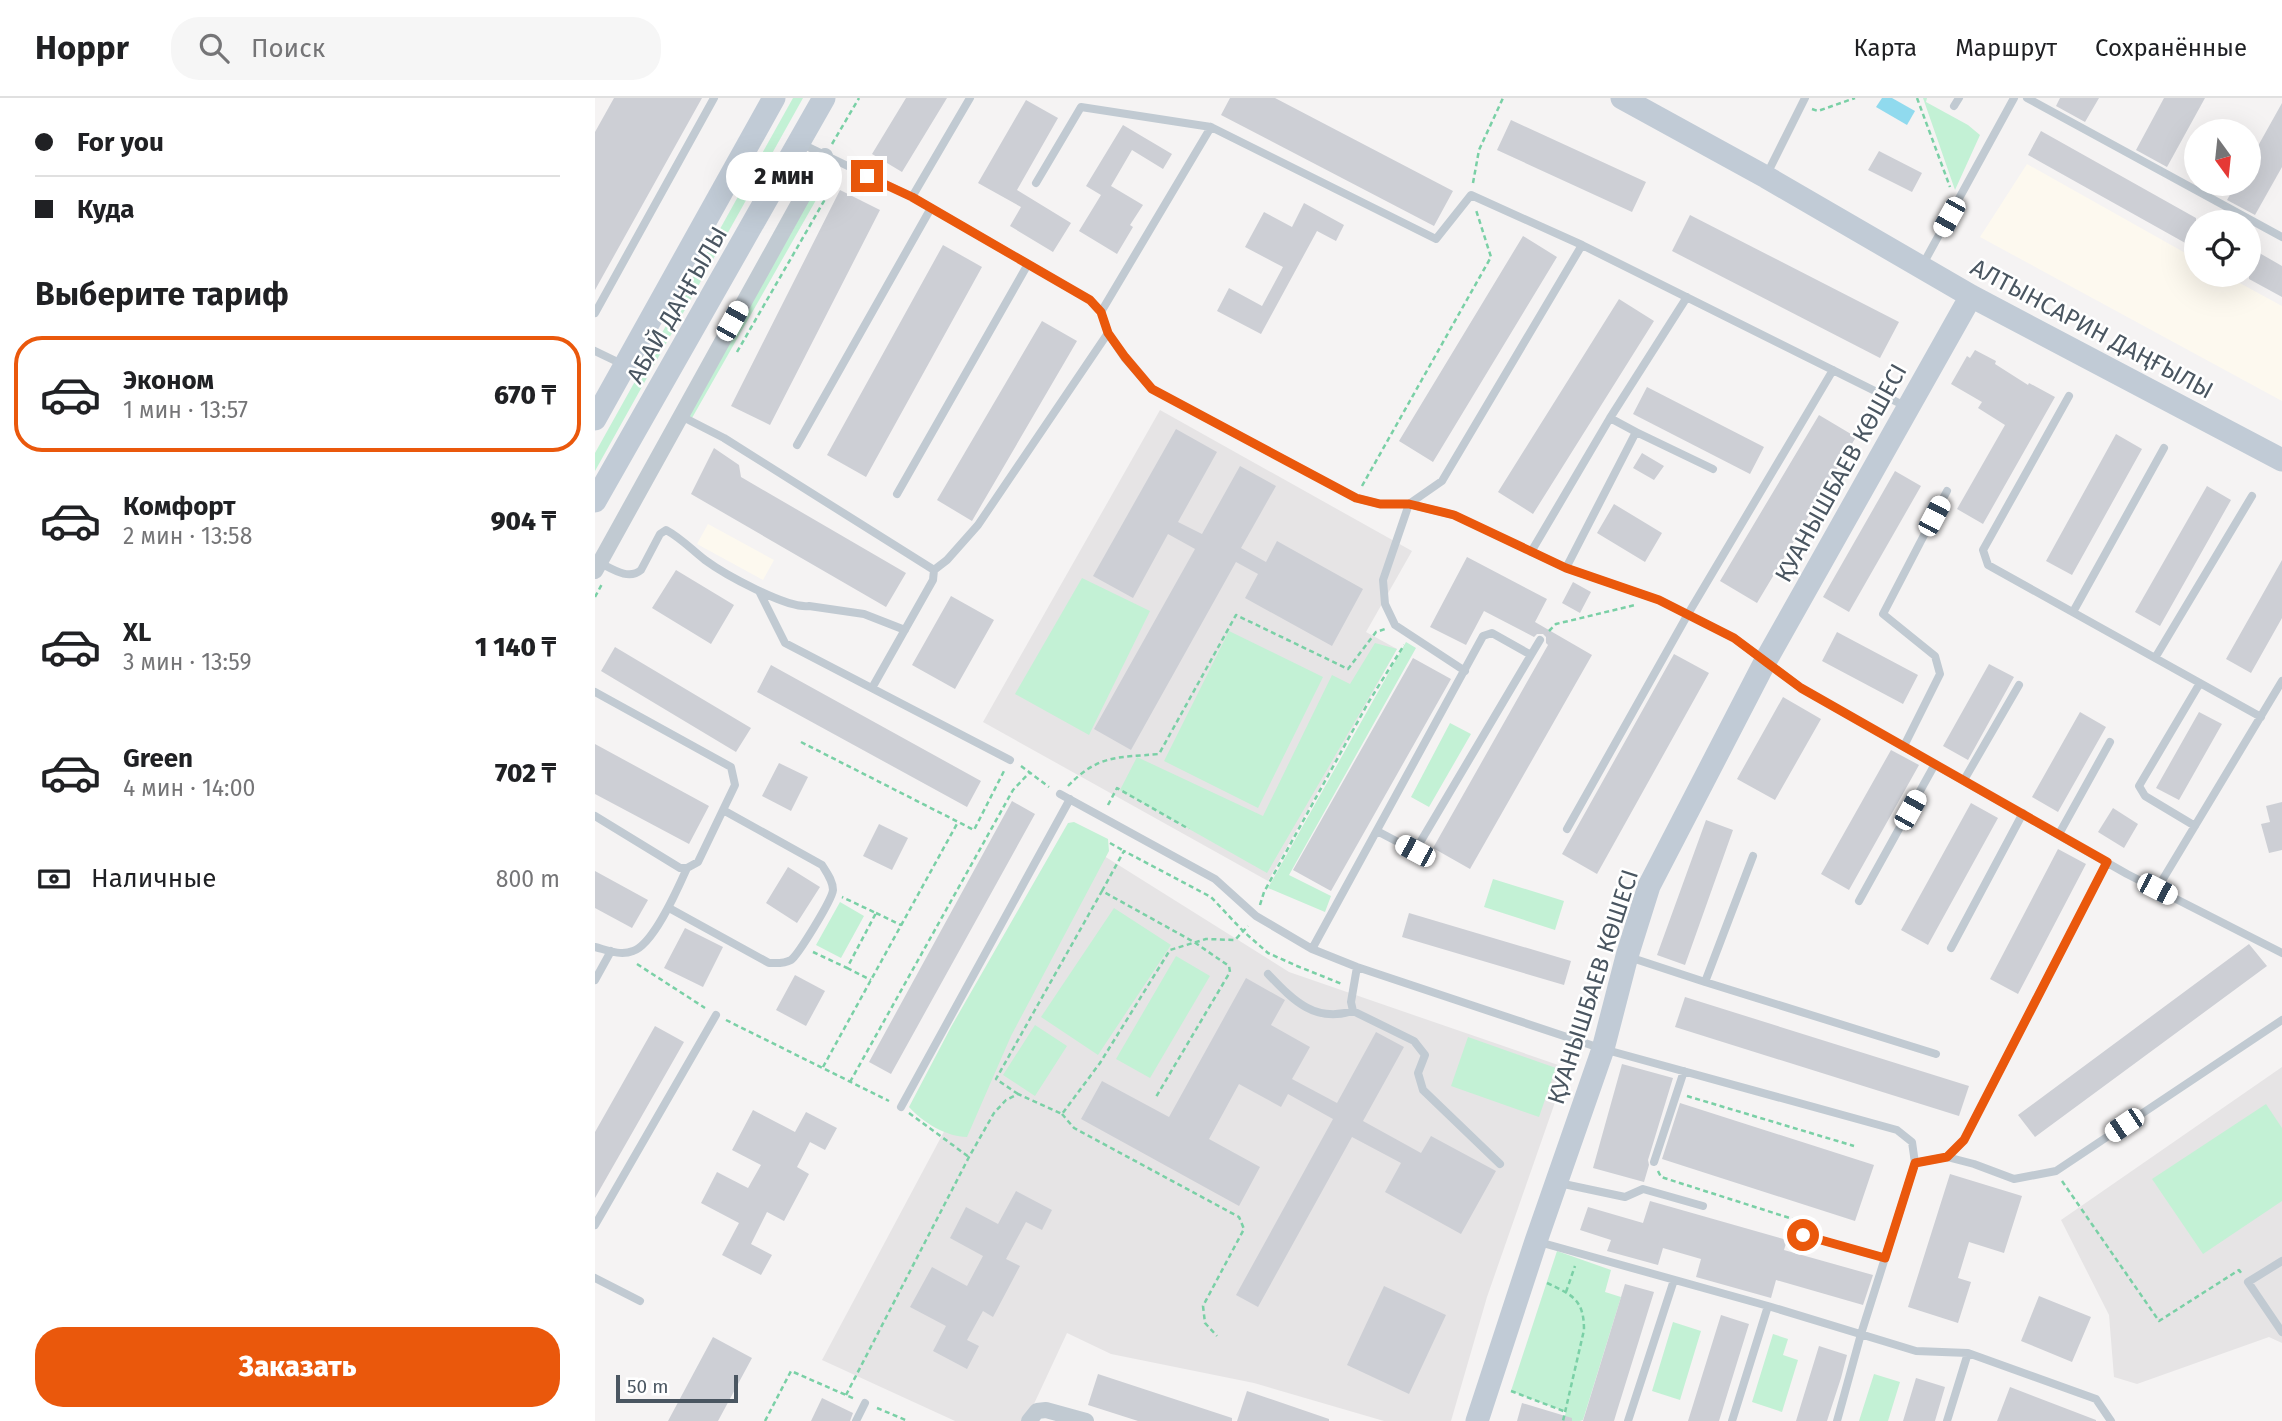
<!DOCTYPE html>
<html lang="ru">
<head>
<meta charset="utf-8">
<style>
  body { margin:0; font-family:"Fira Sans",sans-serif; background:#f6f6f6; color:#202124; height:100vh; display:flex; flex-direction:column; font-size:26px; white-space:nowrap }
  * { box-sizing:border-box; margin:0 }
  p { font-size:23px; color:#757577 }
  .icon { flex:none; width:38px; height:38px; fill:none; stroke:currentColor; stroke-width:2; stroke-linecap:round; stroke-linejoin:round }
  .map { position:relative; flex:1; overflow:hidden }
  .panel { display:flex; flex-direction:column; background:#fff; width:595px }
  .panel>* { flex:none }
  .hud { display:grid; align-content:center; height:154px; padding:0 35px; background:#fff }
  .needle { width:46px; rotate:165deg }
  .fabs { position:absolute; left:1589px; top:21px; display:grid; gap:14px }
  .fabs a { display:grid; place-items:center; width:77px; height:77px; border-radius:50%; background:#fff; box-shadow:0 7px 28px #0002; font-size:35px }
  .scale { position:absolute; left:21px; bottom:18px; width:122px; box-sizing:border-box; padding-left:7px; border:4px solid #4a5661; border-top:0; font-size:19px; line-height:24px; white-space:nowrap; color:#4a5661; -webkit-text-stroke:5px #fff; paint-order:stroke }
  .end { position:absolute; width:32px; height:32px; margin:-16px; border:9px solid #ea580c; background:#fff; box-shadow:0 0 0 4px #fff }
  .from { border-radius:50% }
  .bubble { position:absolute; height:49px; border-radius:24px; background:#fff; box-shadow:0 7px 28px #0002; font-size:23px; font-weight:800; line-height:49px; text-align:center }
  .car { position:absolute; width:21px; height:42px; margin:-21px -10px; border-radius:9px; box-shadow:0 0 5px 2px #0007; background:linear-gradient(#fff 24%,#345 0 40%,#fff 0 76%,#345 0 86%,#fff 0) }
  .hud b { display:flex; align-items:center; gap:24px; height:66px; font-size:26px }
  .hud b+b { border-top:2px solid #e0e0e0 }
  .hud i { width:18px; height:18px; background:#202124 }
  ul { padding:0; list-style:none }
  li { display:flex; align-items:center; gap:21px; height:116px; margin:0 14px 10px; padding:0 21px; border:4px solid transparent; border-radius:28px }
  li div { flex:1 }
  li b { display:block; font-size:26px }
  li em { font-style:normal; font-weight:800 }
  li.active { border-color:#ea580c }
  li>.icon { width:63px; height:63px; stroke-width:1.5 }
  h2 { padding:0 35px; font-size:32px; line-height:84px }
  .pay { display:flex; align-items:center; gap:18px; height:77px; padding:0 35px; font-size:26px }
  .pay p { margin-inline-start:auto }
  .primary-button { display:flex; gap:14px; margin-top:auto; padding:14px 35px }
  .primary-button a { flex:1; height:80px; border-radius:28px; background:#ea580c; color:#fff; font-size:28px; font-weight:800; line-height:80px; text-align:center }
  header { display:flex; align-items:center; gap:42px; box-sizing:border-box; height:98px; padding:0 35px; background:#fff; border-bottom:2px solid #e0e0e0 }
  header strong { font-size:33px }
  nav { display:flex; gap:38px; margin-inline-start:auto; font-size:24px }
  .search { width:490px; height:63px; background:#f6f6f6; display:flex; align-items:center; gap:18px; box-sizing:border-box; padding:0 24px; border-radius:28px; color:#757577; font-size:26px }
  main { display:flex; flex:1; min-height:0 }
  .map>svg:first-child { display:block }
  .commercial { fill:#fdf9ef }
  .education { fill:#e6e4e5 }
  .green { fill:#c3f1d5 }
  .water { fill:#90daee }
  .building { fill:#cdcfd5 }
  .lines { fill:none; stroke-linecap:round; stroke-linejoin:round }
  .path { stroke:#7ad0a6; stroke-width:2.5; stroke-dasharray:5 3.5; stroke-linecap:butt }
  .lane { stroke:#c1cad2; stroke-width:8 }
  .street { stroke:#c1cad2; stroke-width:16 }
  .secondary { stroke:#c1cbd6; stroke-width:23 }
  .route { stroke:#ea580c; stroke-width:9 }
  .labels { text-anchor:middle; stroke-width:5; stroke-linejoin:round; paint-order:stroke }
  .street-label { font-size:24px; fill:#4a5661; stroke:#fff }
</style>
</head>
<body>
<header>
<strong>Hoppr</strong>
<div class="search"><svg class="icon" aria-label="search" viewBox="0 0 24 24"><circle cx="10" cy="10" r="6"/><path d="M15 15l6 6"/></svg>Поиск</div>
<nav><a>Карта</a><a>Маршрут</a><a>Сохранённые</a></nav>
</header>
<main>
<section class="panel">
<div class="hud">
<b><i class="from"></i>For you</b>
<b><i></i>Куда</b>
</div>
<h2>Выберите тариф</h2>
<ul>
<li class="active"><svg class="icon" aria-label="car" viewBox="0 0 24 24"><path d="M5 17H2v-5l4-1 3-4h7l3 4 3 1v5h-3M9 17h6M6 11h13"/><circle cx="7" cy="17" r="2"/><circle cx="17" cy="17" r="2"/></svg><div><b>Эконом</b><p>1 мин · 13:57</p></div><em>670 ₸</em></li>
<li><svg class="icon" aria-label="car" viewBox="0 0 24 24"><path d="M5 17H2v-5l4-1 3-4h7l3 4 3 1v5h-3M9 17h6M6 11h13"/><circle cx="7" cy="17" r="2"/><circle cx="17" cy="17" r="2"/></svg><div><b>Комфорт</b><p>2 мин · 13:58</p></div><em>904 ₸</em></li>
<li><svg class="icon" aria-label="car" viewBox="0 0 24 24"><path d="M5 17H2v-5l4-1 3-4h7l3 4 3 1v5h-3M9 17h6M6 11h13"/><circle cx="7" cy="17" r="2"/><circle cx="17" cy="17" r="2"/></svg><div><b>XL</b><p>3 мин · 13:59</p></div><em>1 140 ₸</em></li>
<li><svg class="icon" aria-label="car" viewBox="0 0 24 24"><path d="M5 17H2v-5l4-1 3-4h7l3 4 3 1v5h-3M9 17h6M6 11h13"/><circle cx="7" cy="17" r="2"/><circle cx="17" cy="17" r="2"/></svg><div><b>Green</b><p>4 мин · 14:00</p></div><em>702 ₸</em></li>
</ul>
<div class="pay"><svg class="icon" aria-label="cash" viewBox="0 0 24 24"><path d="M3 7h18v10H3z"/><circle cx="12" cy="12" r="2"/></svg>Наличные<p>800 m</p></div>
<div class="primary-button"><a>Заказать</a></div>
</section>
<div class="map">
<svg width="1687" height="1323" viewBox="0 0 1687 1323">
  <rect width="100%" height="100%" fill="#f5f3f3"/>
  <path class="commercial" d="M1432,66L1601,161V177H1630L1687,208V303L1385,139Z
    M113,426L179,462L168,482L102,446Z"/>
  <path class="education" d="M565,312L817,453L771,534L802,551L673,783L388,624Z
    M474,736L694,874L972,970L892,1199L856,1323H789L659,1285L516,1256L472,1235L431,1323H360L227,1262L360,1013Z
    M1687,969V1245L1674,1239L1542,1286L1519,1279L1514,1217L1466,1122Z"/>
  <path class="green" d="M198,0H208L0,373V355Z
    M1328,0H1332L1331,4L1373,27L1385,37L1360,92Z
    M227,78L233,81L97,320L91,316Z
    M487,480L555,513L494,637L420,596Z
    M634,533L728,579L663,710L569,663Z
    M811,544L821,550L694,777L736,798L730,814L673,790Z
    M780,545L802,551L672,775L525,692L542,659L668,718L737,577L755,586Z
    M855,625L876,636L834,709L816,699Z
    M479,724L513,741L514,753L416,938L372,1039C352,1039 327,1024 314,1009L356,929L473,725Z
    M898,781L969,803L960,832L889,809Z
    M245,804L269,818L246,860L221,847Z
    M519,810L576,847L503,957L446,919Z
    M581,858L615,878L555,980L521,961Z
    M440,927L472,948L440,998L408,977Z
    M873,939L961,970L944,1019L856,988Z
    M1671,1006L1687,1030V1103L1608,1156L1557,1081Z
    M962,1153L1016,1172L1010,1194L1026,1199L988,1322L985,1323H968L971,1314L916,1293Z
    M1078,1224L1106,1233L1085,1302L1057,1293Z
    M1178,1236L1193,1241L1188,1257L1203,1262L1187,1314L1157,1304Z
    M1279,1276L1305,1284L1293,1323H1264Z"/>
  <path class="water" d="M1287,0H1297L1320,13L1312,27L1281,9Z"/>
  <path class="building" d="M19,0H107L0,192V34Z
    M311,0H352L307,74L277,56Z
    M635,0H680L858,93L839,128L626,17Z
    M1465,0H1504L1490,24L1461,8Z
    M1569,0H1610L1572,69L1541,52Z
    M431,2L463,20L422,92L476,125L458,154L415,128L426,109L383,85Z
    M1687,5V69L1660,117L1632,102L1641,86H1654V64Z
    M916,22L1051,84L1037,114L902,52Z
    M528,27L577,56L568,71L537,52L516,88L548,107L535,127L538,129L522,156L484,133L506,97L491,88Z
    M1446,33L1601,120V151L1433,57Z
    M1284,53L1327,75L1317,94L1273,72Z
    M245,92L285,112L175,327L136,308Z
    M709,105L749,127L741,143L722,133L666,236L622,213L634,190L667,208L688,169L650,149L669,114L697,129Z
    M1095,117L1304,224L1285,260L1077,153Z
    M928,138L962,159L838,364L804,343Z
    M348,147L387,169L271,379L232,357Z
    M1654,149L1687,168V199L1654,181Z
    M1024,201L1059,223L938,416L903,394Z
    M447,223L482,243L377,423L342,402Z
    M1380,252L1401,263L1400,266L1433,287L1434,285L1460,299L1388,426L1362,411L1410,327L1383,310L1387,304L1356,286L1372,258L1375,260Z
    M1052,289L1169,349L1155,376L1038,316Z
    M1224,317L1261,339L1162,505L1125,483Z
    M581,331L622,354L583,424L607,436L645,368L681,388L646,450L671,464L682,443L768,491L737,548L650,500L663,476L641,464L536,652L499,631L600,451L573,436L538,500L498,478Z
    M1521,336L1547,351L1477,477L1451,463Z
    M119,350L144,367L146,379L311,475L291,509L96,396Z
    M1047,355L1069,368L1059,382L1038,370Z
    M1300,373L1326,388L1254,514L1228,499Z
    M1612,388L1636,402L1565,528L1540,514Z
    M1019,406L1067,435L1050,464L1002,435Z
    M872,459L952,501L940,524L997,557L875,771L838,750L953,547L951,545V539L948,536H942L939,539L889,513L871,547L835,529Z
    M1687,462V520L1656,575L1631,561Z
    M81,472L139,507L116,546L57,510Z
    M978,484L996,494L985,515L967,505Z
    M356,498L399,522L360,591L317,567Z
    M1242,534L1323,577L1308,606L1227,563Z
    M20,549L156,630L141,654L6,573Z
    M1079,556L1114,575L1002,776L967,756Z
    M818,560L856,581L736,793L698,772Z
    M1394,566L1419,579L1373,662L1348,648Z
    M176,567L386,683L372,709L162,594Z
    M1188,599L1226,621L1180,702L1142,681Z
    M1485,614L1511,629L1463,714L1437,699Z
    M1604,614L1627,626L1584,702L1561,690Z
    M0,646L114,708L94,746L0,696Z
    M1296,652L1324,667L1254,792L1226,776Z
    M184,665L213,679L196,713L167,698Z
    M417,703L440,716L296,976L274,964Z
    M1687,704V752L1674,755L1666,726L1675,724L1671,708Z
    M1376,705L1403,720L1333,847L1306,832Z
    M1518,710L1543,726L1529,750L1503,734Z
    M1111,722L1138,732L1090,867L1062,857Z
    M284,726L313,740L297,772L268,758Z
    M1463,751L1491,766L1423,896L1395,881Z
    M193,769L225,789L202,825L171,805Z
    M0,773L53,802L37,830L0,810Z
    M814,815L976,863L969,887L807,839Z
    M90,830L128,849L108,889L69,870Z
    M1654,846L1672,868L1440,1039L1423,1017Z
    M200,877L230,893L211,928L181,912Z
    M651,880L690,902L676,927L715,949L697,981L742,1005L781,934L809,949L768,1023L826,1055L836,1038L901,1073L866,1136L790,1094L806,1065L757,1039L663,1209L641,1197L738,1021L693,996L686,1009L644,986L614,1041L665,1069L644,1108L486,1021L507,983L574,1019Z
    M1090,899L1374,988L1364,1018L1080,929Z
    M60,928L89,944L0,1100V1034Z
    M1027,966L1078,980L1053,1062L1054,1067L1049,1084L998,1070Z
    M1085,1005L1279,1067L1260,1123L1067,1061Z
    M158,1012L200,1034L211,1014L242,1030L230,1052L215,1044L202,1069L214,1076L189,1123L172,1114L156,1146L177,1157L166,1177L127,1157L144,1125L106,1105L122,1074L153,1090L166,1067L137,1052Z
    M1355,1076L1427,1098L1409,1155L1374,1144L1363,1180L1376,1184L1363,1225L1313,1209Z
    M421,1093L457,1112L447,1132L431,1124L411,1161L425,1168L398,1219L388,1213L372,1242L384,1248L372,1271L338,1253L351,1228L315,1209L337,1169L372,1188L388,1158L355,1140L371,1109L403,1126Z
    M1055,1103L1192,1142L1189,1152L1278,1177L1268,1207L1181,1182L1176,1200L1101,1179L1106,1161L1068,1150L1063,1167L1012,1153L1016,1142L985,1132L993,1109L1048,1125Z
    M1030,1186L1059,1194L1022,1313L1019,1323H988Z
    M789,1188L851,1217L814,1296L752,1267Z
    M1444,1198L1496,1219L1477,1264L1426,1243Z
    M1126,1217L1154,1226L1124,1323H1093Z
    M118,1239L157,1260L123,1323H73Z
    M1224,1248L1252,1257L1246,1280L1232,1323H1201Z
    M503,1276L637,1320V1323H543L493,1307Z
    M1321,1280L1350,1289L1340,1323H1308Z
    M1415,1289L1501,1322V1323H1402Z
    M652,1293L734,1321V1323H642Z
    M227,1300L258,1315L255,1323H216Z
    M927,1305L977,1320V1323H922Z"/>
  <g class="lines">
    <path class="path" d="M1322,0L1355,89
      M1217,11L1223,13L1260,0
      M237,46L264,0
      M878,85L884,52L908,0
      M142,254L244,77
      M767,388L896,159L881,112
      M0,499L7,486
      M954,533L961,526L1040,507
      M206,644L379,732L409,673
      M426,668L454,689
      M473,688C504,656 522,660 564,656L641,517L753,571L781,534L790,531
      M513,707L522,690L594,731
      M515,745L529,753
      M507,793L529,753L616,799L648,833L673,855L702,868L747,886
      M665,807L669,794L773,605L809,547
      M281,815L306,827
      M218,854L252,870L281,815L247,799
      M42,866L110,910
      M252,870L276,882
      M131,922L294,1003
      M228,969L363,724
      M255,984L418,692L435,674
      M423,996L401,981L507,793L599,844L634,868L635,874L561,999
      M1092,998L1259,1048
      M314,1015L374,1059
      M467,1016L479,1030L644,1119L649,1131L608,1208L610,1225L622,1238
      M1063,1073L1066,1079L1204,1123L1205,1126
      M1467,1083L1564,1223L1644,1172L1647,1176
      M952,1185C977,1197 989,1201 989,1232L968,1323
      M971,1194L980,1168
      M916,1293L971,1314
      M251,1297L374,1059L399,1015L411,1002L423,996L467,1016L505,965L575,852L611,841L640,842L653,828
      M282,1310L313,1323
      M170,1323L196,1273L260,1301"/>
    <path class="lane" d="M1432,0L1687,139
      M1359,8L1364,0
      M207,46L317,99L495,202L506,214L513,235L529,259L557,291L761,400L785,406H814L859,417L971,470L1064,502L1139,540L1206,590L1532,776L1687,855
      M1172,76L1210,0
      M441,85L486,9L616,29
      M317,99L375,0
      M987,147L1310,308
      M1327,168L1419,0
      M506,214L616,29L841,141L876,97L987,147L847,383L814,406L788,482L790,506L800,527L870,573
      M0,215L119,0
      M0,253L29,267
      M1474,298L1388,452L1393,467L1666,619
      M84,317L129,340L339,472L338,482L277,590
      M1041,334L1015,320L1092,199
      M202,347L336,110
      M302,396L433,166
      M936,454L1015,320
      M3,464C16,470 33,483 46,472L65,436L71,432C86,440 97,452 110,462C129,476 192,511 214,508L269,516L310,532
      M971,470L1041,334L1118,371
      M339,472L352,462L383,427L513,235
      M164,493L190,545L415,662
      M1478,514L1569,350
      M1560,560L1657,398
      M0,594L136,669L140,687L103,764L92,770H85L0,718
      M1309,648L1345,576L1340,558L1288,516L1352,393
      M1369,682L1424,587
      M465,696L620,781L661,818L717,851L762,869L1008,951L1302,1032L1317,1044L1320,1065L1266,1236L1242,1323
      M1600,728L1550,698L1544,688L1605,585
      M972,731L1093,516L1238,272
      M782,733L820,753L936,557
      M1464,736L1515,644
      M1562,791L1687,583
      M1264,803L1340,666
      M74,810L174,865C182,865 189,866 196,862C203,857 237,802 238,792C238,783 232,775 227,767L128,712
      M0,849C12,852 25,858 38,853C59,846 83,790 92,770
      M1356,850L1428,715
      M717,851L888,538L897,535L936,557L945,542
      M1034,859L1110,884L1158,758
      M762,869L756,904L758,913L819,943L830,957L823,975L828,992L905,1066
      M673,876C698,902 719,925 758,913
      M0,882L16,853
      M1110,884L1341,956
      M306,1009L475,701
      M1352,1059L1379,1066L1419,1081L1461,1073L1687,922
      M1059,1064L1089,973
      M1320,1065L1352,1059L1369,1042L1512,764
      M964,1085L1030,1099L1048,1091L1108,1108
      M0,1127L121,917
      M1208,1137L1290,1160
      M944,1144L1173,1208L1321,1253L1373,1255L1501,1301L1516,1323
      M1687,1163L1653,1184L1687,1234
      M0,1180L45,1203
      M261,1323L270,1305
      M1033,1323L1079,1182
      M1137,1323L1173,1208
      M1352,1323L1373,1255"/>
    <path class="street" d="M0,473L230,58
      M434,1323L442,1313L451,1312L491,1323"/>
    <path class="secondary" d="M1027,0L1171,79L1376,198L1687,362
      M0,321L179,0
      M0,403L229,0
      M882,1323L941,1143L1008,951L1032,858L1054,788L1171,562L1376,198"/>
  </g>
  <g class="lines">
    <path class="route" d="M272,78L317,99L495,202L506,214L513,235L530,259L557,291L761,400L785,406H814L859,417L971,470L1064,502L1139,540L1206,590L1512,764L1369,1042L1352,1059L1320,1065L1290,1160L1208,1137"/>
  </g>
  <g class="labels">
    <g class="street-label">
      <text transform="translate(82 207) rotate(-60)" y="8">АБАЙ ДАҢҒЫЛЫ</text>
      <text transform="translate(1497 231) rotate(28)" y="8">АЛТЫНСАРИН ДАҢҒЫЛЫ</text>
      <text transform="translate(1246 375) rotate(-61)" y="8">ҚУАНЫШБАЕВ КӨШЕСІ</text>
      <text transform="translate(998 889) rotate(-72)" y="8">ҚУАНЫШБАЕВ КӨШЕСІ</text>
    </g>
  </g>
</svg>
<div class="fabs">
<a><svg class="needle" viewBox="-14 -14 28 28"><path d="M0-13l5 13h-10z" fill="#e53935"/><path d="M0 13l5-13h-10z" fill="#757577"/></svg></a>
<a><svg class="icon" aria-label="locate" viewBox="0 0 24 24"><circle cx="12" cy="12" r="6"/><path d="M12 2v4M12 18v4M2 12h4M18 12h4"/></svg></a>
</div>
<div class="scale">50 m</div>
<i class="end from" style="left:1208px;top:1137px"></i>
<i class="end" style="left:272px;top:78px"></i>
<div class="bubble" style="left:131px;top:54px;width:116px">2 мин</div>
<i class="car" style="left:1354px;top:119px;rotate:209deg"></i>
<i class="car" style="left:137px;top:223px;rotate:29deg"></i>
<i class="car" style="left:1339px;top:418px;rotate:28deg"></i>
<i class="car" style="left:1315px;top:712px;rotate:29deg"></i>
<i class="car" style="left:820px;top:753px;rotate:298deg"></i>
<i class="car" style="left:1562px;top:791px;rotate:117deg"></i>
<i class="car" style="left:1529px;top:1027px;rotate:236deg"></i>
</div>
</main>
</body>
</html>
